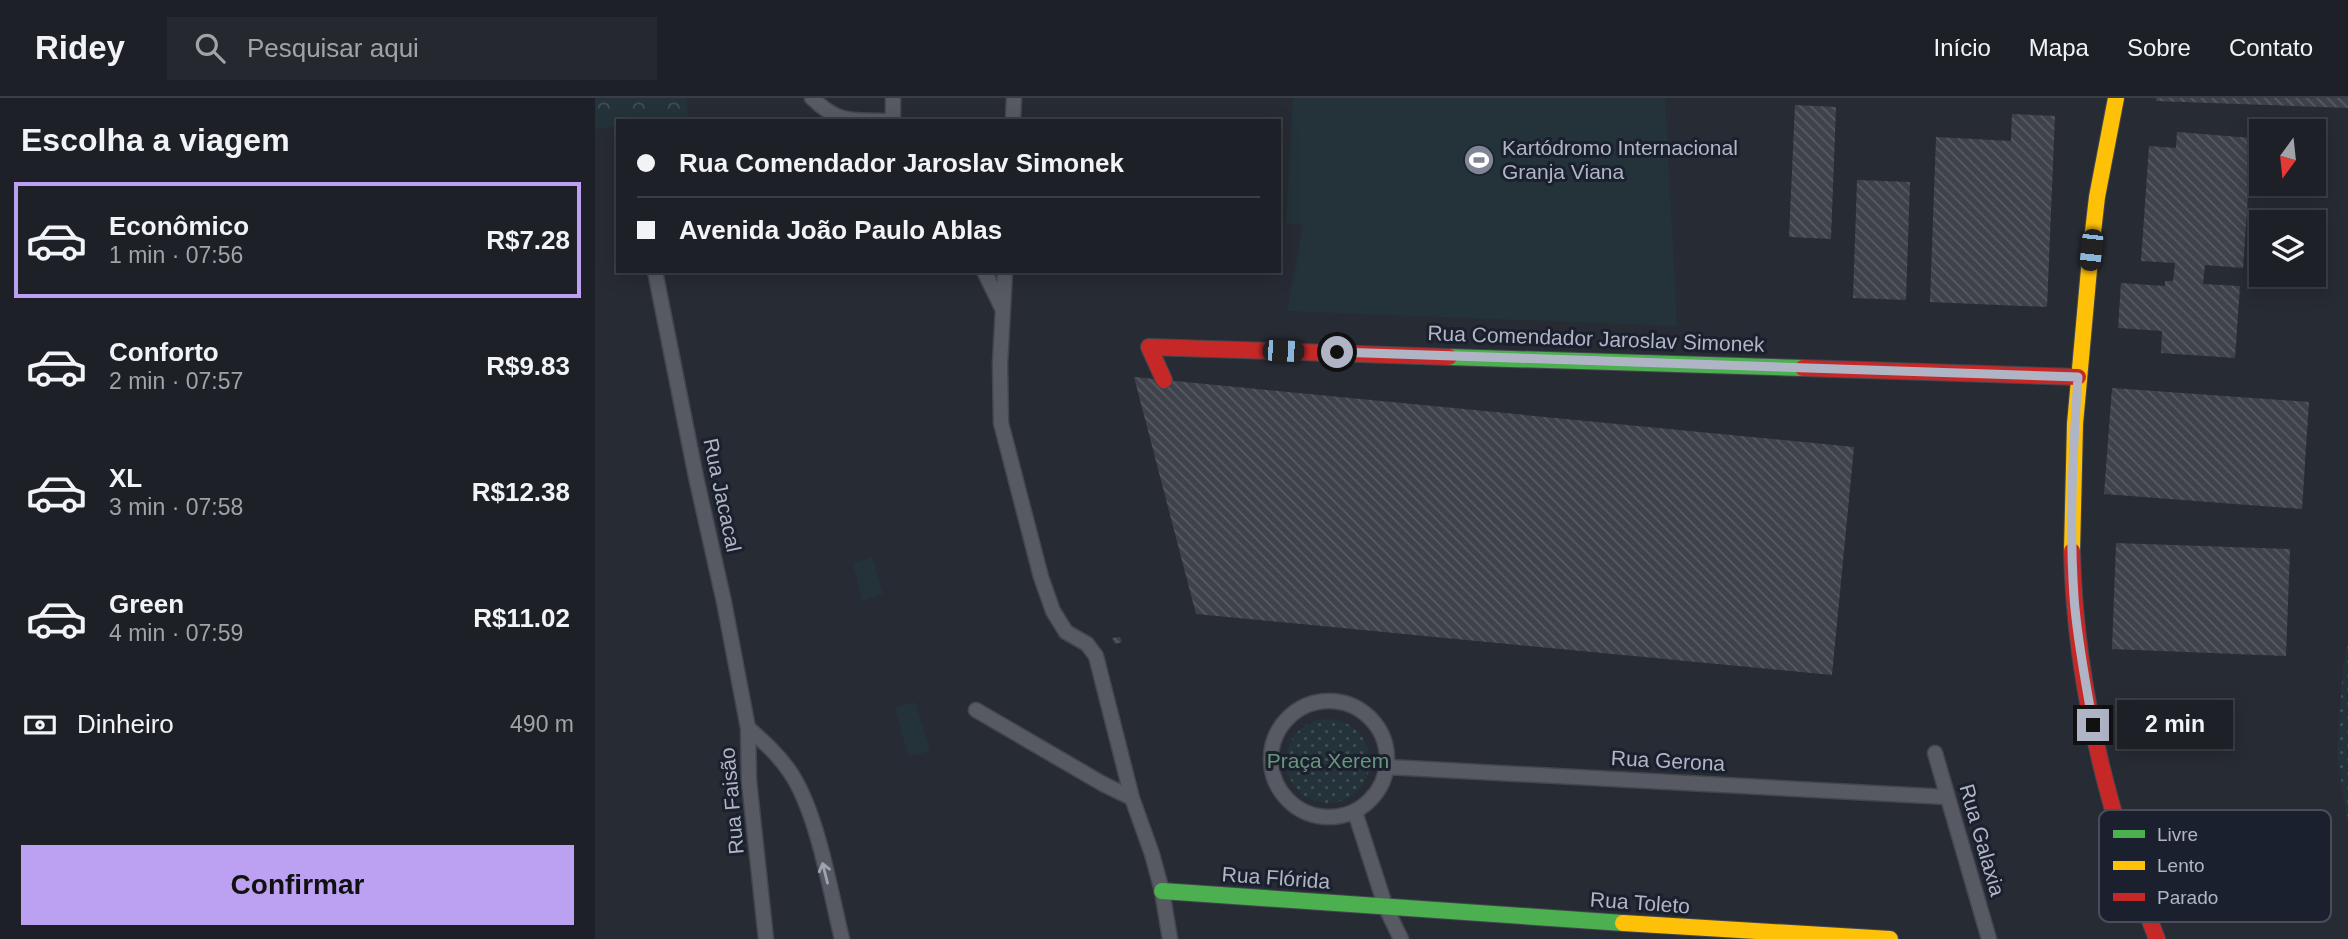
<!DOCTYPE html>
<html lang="pt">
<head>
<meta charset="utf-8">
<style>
  body { margin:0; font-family:Arial,sans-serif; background:#25282f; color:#f1f3f6; height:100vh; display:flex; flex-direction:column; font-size:26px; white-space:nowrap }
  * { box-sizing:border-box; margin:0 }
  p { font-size:23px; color:#a0a3a7 }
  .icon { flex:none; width:38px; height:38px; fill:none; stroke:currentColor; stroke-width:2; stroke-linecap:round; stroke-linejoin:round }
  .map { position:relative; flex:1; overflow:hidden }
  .drawer { display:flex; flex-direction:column; background:#1d2027; width:595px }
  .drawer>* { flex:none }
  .guide { position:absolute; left:21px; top:21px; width:665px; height:154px; border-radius:0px; box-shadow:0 4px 18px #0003,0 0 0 2px #3b3e44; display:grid; align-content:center; height:154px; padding:0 21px; background:#1d2027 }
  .needle { width:46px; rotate:195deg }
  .buttons { position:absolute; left:1654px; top:21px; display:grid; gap:14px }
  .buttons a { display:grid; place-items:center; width:77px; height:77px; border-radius:0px; background:#1d2027; box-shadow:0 4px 18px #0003,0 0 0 2px #3b3e44; font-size:35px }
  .end { position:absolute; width:32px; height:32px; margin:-16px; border:9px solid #b0b5c6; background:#111; box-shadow:0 0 0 4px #111 }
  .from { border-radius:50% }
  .bubble { position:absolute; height:49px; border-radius:0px; background:#1d2027; box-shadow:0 4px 18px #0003,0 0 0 2px #3b3e44; font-size:23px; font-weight:800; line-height:49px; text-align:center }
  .car { position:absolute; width:21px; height:42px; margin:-21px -10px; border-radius:9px; box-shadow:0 0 5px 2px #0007; background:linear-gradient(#222 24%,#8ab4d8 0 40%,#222 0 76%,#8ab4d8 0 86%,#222 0) }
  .guide b { display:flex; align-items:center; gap:24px; height:66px; font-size:26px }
  .guide b+b { border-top:2px solid #3b3e44 }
  .guide i { width:18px; height:18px; background:#f1f3f6 }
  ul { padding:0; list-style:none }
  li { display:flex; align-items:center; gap:21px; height:116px; margin:0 14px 10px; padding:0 7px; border:4px solid transparent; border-radius:0px }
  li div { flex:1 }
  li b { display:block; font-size:26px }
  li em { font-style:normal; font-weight:800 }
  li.active { border-color:#bca0f2 }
  li>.icon { width:63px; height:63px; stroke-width:1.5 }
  h2 { padding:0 21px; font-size:32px; line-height:84px }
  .pay { display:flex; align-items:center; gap:18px; height:77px; padding:0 21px; font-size:26px }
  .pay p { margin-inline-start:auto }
  .cta { display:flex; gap:14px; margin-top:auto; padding:14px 21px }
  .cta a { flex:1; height:80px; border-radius:0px; background:#bca0f2; color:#111; font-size:28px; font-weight:800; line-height:80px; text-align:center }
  header { display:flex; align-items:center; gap:42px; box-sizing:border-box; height:98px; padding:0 35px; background:#1d2027; border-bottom:2px solid #3b3e44 }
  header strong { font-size:33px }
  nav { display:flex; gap:38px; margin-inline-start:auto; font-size:24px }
  .search { width:490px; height:63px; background:#25282f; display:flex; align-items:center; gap:18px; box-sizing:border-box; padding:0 24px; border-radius:0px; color:#a0a3a7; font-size:26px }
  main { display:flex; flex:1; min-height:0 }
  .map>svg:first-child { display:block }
  .grass { fill:#243339 }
  .forest { fill:url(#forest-crowns) }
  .park { fill:url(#park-dots) }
  .building { fill:url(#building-back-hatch) }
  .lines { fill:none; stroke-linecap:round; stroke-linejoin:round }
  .street-casing { stroke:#43464d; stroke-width:17 }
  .fast-casing { stroke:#43464d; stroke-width:18 }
  .slow-casing { stroke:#43464d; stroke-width:18 }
  .jam-casing { stroke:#43464d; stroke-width:18 }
  .street { stroke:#575a62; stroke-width:14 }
  .fast { stroke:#4caf50; stroke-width:16 }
  .slow { stroke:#ffc107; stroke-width:16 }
  .jam { stroke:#c62828; stroke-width:16 }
  .oneway { stroke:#9ea3b2 }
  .route { stroke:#b0b5c6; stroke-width:9 }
  .labels { text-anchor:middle; stroke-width:6; stroke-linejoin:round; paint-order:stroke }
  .poi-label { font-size:21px; fill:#b0b5c6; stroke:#1b202e; text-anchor:start }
  .street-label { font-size:21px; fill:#b0b5c6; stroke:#1b202e }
  .park-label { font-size:21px; fill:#68967a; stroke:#1b202e }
  .key { fill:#1b202e; stroke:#484d5c; stroke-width:2 }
  .key-label { font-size:19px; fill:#b0b5c6 }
</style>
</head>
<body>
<header>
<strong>Ridey</strong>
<div class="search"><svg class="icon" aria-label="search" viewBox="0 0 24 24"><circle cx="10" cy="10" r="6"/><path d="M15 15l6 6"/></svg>Pesquisar aqui</div>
<nav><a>Início</a><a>Mapa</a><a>Sobre</a><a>Contato</a></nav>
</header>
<main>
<section class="drawer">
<h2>Escolha a viagem</h2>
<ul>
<li class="active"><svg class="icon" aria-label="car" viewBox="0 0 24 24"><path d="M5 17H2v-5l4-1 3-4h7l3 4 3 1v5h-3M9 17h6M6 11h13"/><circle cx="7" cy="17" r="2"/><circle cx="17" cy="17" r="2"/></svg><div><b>Econômico</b><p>1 min · 07:56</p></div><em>R$7.28</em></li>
<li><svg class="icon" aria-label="car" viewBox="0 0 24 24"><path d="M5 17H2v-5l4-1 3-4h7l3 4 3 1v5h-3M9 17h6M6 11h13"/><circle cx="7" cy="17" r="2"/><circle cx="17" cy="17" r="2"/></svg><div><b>Conforto</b><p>2 min · 07:57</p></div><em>R$9.83</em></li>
<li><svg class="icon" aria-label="car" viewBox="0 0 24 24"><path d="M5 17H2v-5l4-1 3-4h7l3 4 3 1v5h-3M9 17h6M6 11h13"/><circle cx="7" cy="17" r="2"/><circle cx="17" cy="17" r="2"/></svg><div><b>XL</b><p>3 min · 07:58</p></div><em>R$12.38</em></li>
<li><svg class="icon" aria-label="car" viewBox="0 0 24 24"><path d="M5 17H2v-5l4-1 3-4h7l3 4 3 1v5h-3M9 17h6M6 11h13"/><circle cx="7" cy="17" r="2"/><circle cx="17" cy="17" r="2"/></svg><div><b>Green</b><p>4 min · 07:59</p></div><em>R$11.02</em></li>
</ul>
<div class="pay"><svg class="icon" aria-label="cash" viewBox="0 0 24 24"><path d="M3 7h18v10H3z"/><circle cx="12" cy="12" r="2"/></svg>Dinheiro<p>490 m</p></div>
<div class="cta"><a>Confirmar</a></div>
</section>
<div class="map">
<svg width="1753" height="841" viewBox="0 0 1753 841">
  <defs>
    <pattern id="forest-crowns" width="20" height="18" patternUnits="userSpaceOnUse" patternTransform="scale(1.75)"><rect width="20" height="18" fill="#243339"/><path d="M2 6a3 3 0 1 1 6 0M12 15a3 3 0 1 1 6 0" fill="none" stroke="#414e54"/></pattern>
    <pattern id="park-dots" width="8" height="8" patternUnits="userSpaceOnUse" patternTransform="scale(1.75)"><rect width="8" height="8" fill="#243339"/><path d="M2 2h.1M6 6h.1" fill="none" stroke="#414e54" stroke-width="1.8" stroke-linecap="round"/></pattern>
    <pattern id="building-back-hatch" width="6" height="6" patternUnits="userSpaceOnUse" patternTransform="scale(1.75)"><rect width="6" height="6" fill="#3f424a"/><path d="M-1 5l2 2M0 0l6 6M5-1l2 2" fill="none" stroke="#585b63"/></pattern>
  </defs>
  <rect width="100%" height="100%" fill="#272b34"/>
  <path class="grass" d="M698,0H1070L1082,228L692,213L708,126H691Z
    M277,459L288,496L267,503L258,465Z
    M320,604L335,653L314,659L300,610Z"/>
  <path class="forest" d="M0,0H91L94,23H23V28L0,31Z"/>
  <path class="park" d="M1753,545V726L1742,657L1748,568Z
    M691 663a42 42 0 1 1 84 0a42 42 0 1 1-84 0Z"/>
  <path class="building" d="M1561,0H1753V10L1561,3Z
    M1200,7L1241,9L1236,141L1194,139Z
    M1417,16L1460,18L1452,209L1335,204L1341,39L1416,43Z
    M1582,34L1657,40L1648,170L1610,167L1608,186L1645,188L1640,260L1566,255L1567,233L1523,230L1526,185L1570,188V183H1578L1580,165L1546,163L1554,48L1581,50Z
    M1262,82L1315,84L1311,202L1258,200Z
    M539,279L1259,349L1237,577L601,516Z
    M1517,290L1714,304L1707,411L1509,396Z
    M1521,445L1695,451L1691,558L1517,551Z
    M525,539L527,544L520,546L517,540Z"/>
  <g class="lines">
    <g class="street-casing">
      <path id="street" d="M217,0C244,26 255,22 290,23
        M298,0V23
        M418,23L419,0
        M60,173L101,379L129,504L153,630L154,683L171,841
        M389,173L407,210
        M410,173L405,266L406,325L446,479L458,513L471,534L492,546L501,558L537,700L557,756L567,793L575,841
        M676 661a58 58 0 1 1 116 0a58 58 0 1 1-116 0Z
        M381,612L508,686L537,700
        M153,630C169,644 185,658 197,677C223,718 235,792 247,841
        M1340,655L1394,841
        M793,669L1352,699
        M760,714L791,810L806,841"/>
    </g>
    <g class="fast-casing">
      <path id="fast" d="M854,259L1208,270
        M567,793L1028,825"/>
    </g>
    <g class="slow-casing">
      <path id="slow" d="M1477,453L1480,326L1495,160L1502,99L1521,0
        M1028,825L1295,841"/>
    </g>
    <g class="jam-casing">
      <path id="jam" d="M1208,270L1483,279
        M569,282L554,249L854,259
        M1477,453C1480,587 1513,717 1562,841"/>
    </g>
    <use href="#street" class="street"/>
    <use href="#fast" class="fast"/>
    <use href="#slow" class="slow"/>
    <use href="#jam" class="jam"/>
  </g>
  <defs><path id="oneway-shaft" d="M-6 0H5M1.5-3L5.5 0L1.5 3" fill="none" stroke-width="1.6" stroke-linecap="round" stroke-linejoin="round" transform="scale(1.75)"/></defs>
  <use class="oneway" href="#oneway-shaft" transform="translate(230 775) rotate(-104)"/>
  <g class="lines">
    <path class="route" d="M742,254L1483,279C1478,352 1474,426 1479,499C1482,542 1491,585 1498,627"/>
  </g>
  <defs>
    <g id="stadium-disc" transform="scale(1.575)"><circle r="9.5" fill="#808593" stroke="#1b202e"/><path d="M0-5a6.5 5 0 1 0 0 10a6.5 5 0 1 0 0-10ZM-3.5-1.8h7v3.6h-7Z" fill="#fff"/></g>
  </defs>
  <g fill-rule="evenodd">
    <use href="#stadium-disc" x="884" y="62"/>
  </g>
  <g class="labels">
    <g class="poi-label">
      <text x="907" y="57">Kartódromo Internacional<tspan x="907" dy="24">Granja Viana</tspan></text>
    </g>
    <g class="street-label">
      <text transform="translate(1001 241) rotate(2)" y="7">Rua Comendador Jaroslav Simonek</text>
      <text transform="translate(127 397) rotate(78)" y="7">Rua Jacacal</text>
      <text transform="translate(1073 663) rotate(3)" y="7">Rua Gerona</text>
      <text transform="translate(137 703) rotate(-95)" y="7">Rua Faisão</text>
      <text transform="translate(1387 742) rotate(74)" y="7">Rua Galaxia</text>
      <text transform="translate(681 780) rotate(4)" y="7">Rua Flórida</text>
      <text transform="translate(1045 805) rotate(4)" y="7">Rua Toleto</text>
    </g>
    <g class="park-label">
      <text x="733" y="670">Praça Xerem</text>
    </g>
  </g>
  <rect x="1504" y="712" width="232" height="112" rx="10" class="key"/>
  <rect x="1518" y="732" width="32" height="8" fill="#4caf50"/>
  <rect x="1518" y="763" width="32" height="9" fill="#ffc107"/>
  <rect x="1518" y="795" width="32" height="8" fill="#c62828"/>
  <g class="key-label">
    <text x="1562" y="743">Livre</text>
    <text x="1562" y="774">Lento</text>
    <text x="1562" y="806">Parado</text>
  </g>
</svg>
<div class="buttons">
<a><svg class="needle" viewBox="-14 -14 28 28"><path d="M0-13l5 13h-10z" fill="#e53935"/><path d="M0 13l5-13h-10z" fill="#a0a3a7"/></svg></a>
<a><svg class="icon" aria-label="layers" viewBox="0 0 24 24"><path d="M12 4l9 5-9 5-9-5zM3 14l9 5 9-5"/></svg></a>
</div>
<i class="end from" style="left:742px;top:254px"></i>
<i class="end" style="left:1498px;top:627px"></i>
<div class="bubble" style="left:1522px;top:602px;width:116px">2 min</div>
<i class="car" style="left:1496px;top:152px;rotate:186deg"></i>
<i class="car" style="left:688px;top:253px;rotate:92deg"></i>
<div class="guide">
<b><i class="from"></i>Rua Comendador Jaroslav Simonek</b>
<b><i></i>Avenida João Paulo Ablas</b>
</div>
</div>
</main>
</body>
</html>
